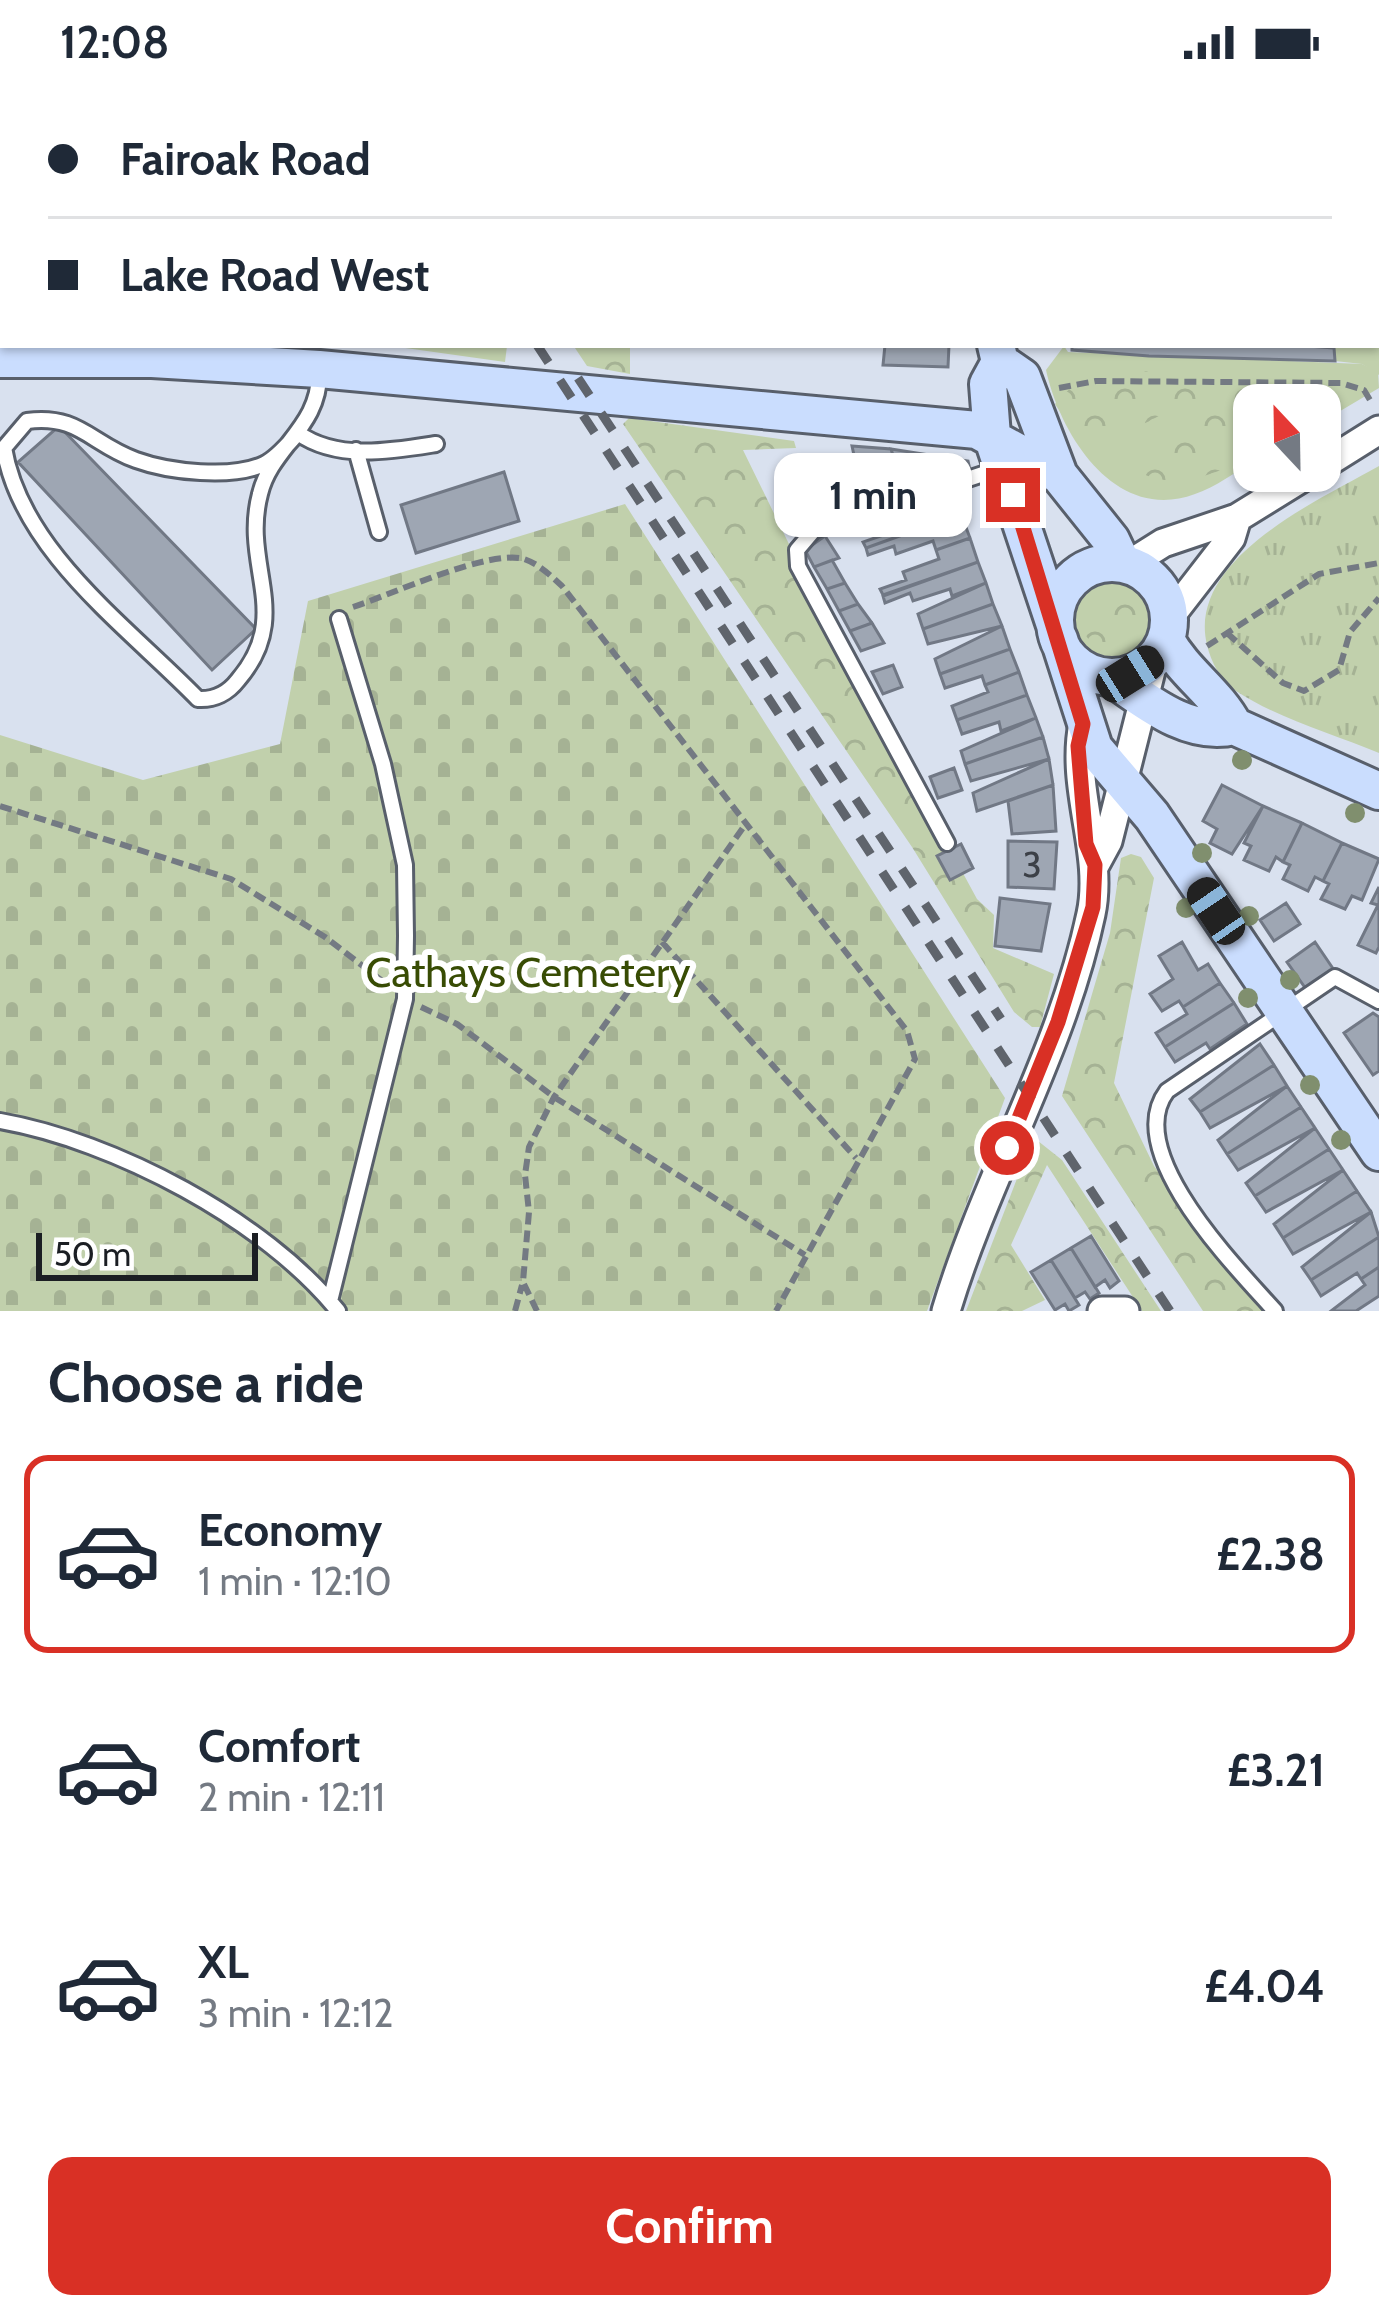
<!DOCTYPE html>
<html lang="en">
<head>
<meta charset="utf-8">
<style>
  body { margin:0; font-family:Cabin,sans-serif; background:#f2f2f3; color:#1f2937; height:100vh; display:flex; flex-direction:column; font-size:45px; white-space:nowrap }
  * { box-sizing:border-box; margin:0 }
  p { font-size:39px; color:#747a83 }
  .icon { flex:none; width:66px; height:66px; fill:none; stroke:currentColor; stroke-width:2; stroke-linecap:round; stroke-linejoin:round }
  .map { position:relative; height:1227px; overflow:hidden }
  .side { display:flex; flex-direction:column; background:#fff; flex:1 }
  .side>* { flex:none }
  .hud { position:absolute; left:0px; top:0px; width:1380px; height:264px; box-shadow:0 3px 9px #0004; display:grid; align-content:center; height:264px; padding:0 48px; background:#fff }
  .needle { width:78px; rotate:338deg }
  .controls { position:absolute; left:1233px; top:300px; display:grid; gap:24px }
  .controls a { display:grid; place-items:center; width:108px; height:108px; border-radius:24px; background:#fff; box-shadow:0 3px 9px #0004; font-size:60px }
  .scale { position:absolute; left:36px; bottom:30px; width:222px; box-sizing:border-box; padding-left:12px; border:6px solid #1b1e23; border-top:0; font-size:33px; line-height:42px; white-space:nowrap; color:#1b1e23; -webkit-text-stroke:9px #fff; paint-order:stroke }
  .end { position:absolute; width:54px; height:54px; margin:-27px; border:15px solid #d93025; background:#fff; box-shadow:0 0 0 6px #fff }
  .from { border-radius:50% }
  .bubble { position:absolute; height:84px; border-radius:24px; background:#fff; box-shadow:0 3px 9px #0004; font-size:39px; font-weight:700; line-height:84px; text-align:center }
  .car { position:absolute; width:36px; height:72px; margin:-36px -18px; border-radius:15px; box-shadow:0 0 9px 3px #0007; background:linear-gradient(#222 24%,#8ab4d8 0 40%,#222 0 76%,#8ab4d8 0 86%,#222 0) }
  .hud b { display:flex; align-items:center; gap:42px; height:114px; font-size:45px }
  .hud b+b { border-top:3px solid #e0e1e3 }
  .hud i { width:30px; height:30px; background:#1f2937 }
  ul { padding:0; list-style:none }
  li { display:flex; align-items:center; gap:36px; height:198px; margin:0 24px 18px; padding:0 24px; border:6px solid transparent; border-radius:24px }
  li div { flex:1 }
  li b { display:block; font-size:45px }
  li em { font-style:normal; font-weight:700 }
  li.selected { border-color:#d93025 }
  li>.icon { width:108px; height:108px; stroke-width:1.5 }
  h2 { padding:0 48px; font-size:54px; line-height:144px }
  .cta { display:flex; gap:24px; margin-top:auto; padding:24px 48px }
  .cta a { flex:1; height:138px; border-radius:24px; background:#d93025; color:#fff; font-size:48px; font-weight:700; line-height:138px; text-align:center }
  .status { display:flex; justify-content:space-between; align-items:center; height:84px; padding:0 60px; background:#fff; direction:ltr }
  .status svg { height:33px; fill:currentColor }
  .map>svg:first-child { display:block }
  .grass { fill:#c1d0ac }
  .forest { fill:url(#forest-crowns) }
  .cemetery { fill:url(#cemetery-stones) }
  .park { fill:url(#park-tufts) }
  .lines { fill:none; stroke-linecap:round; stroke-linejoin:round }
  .stream { stroke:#8d9e72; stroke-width:9 }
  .building { fill:#9ea6b3; stroke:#717885; stroke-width:3 }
  .lane-casing { stroke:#585f6b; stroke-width:20 }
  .street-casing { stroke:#585f6b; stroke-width:33 }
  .secondary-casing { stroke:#585f6b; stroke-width:42 }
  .highway-casing { stroke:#3c66b0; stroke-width:54 }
  .path { stroke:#747a83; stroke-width:6; stroke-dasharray:12 6; stroke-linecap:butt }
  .lane { stroke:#fff; stroke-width:14 }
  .street { stroke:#fff; stroke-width:27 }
  .secondary { stroke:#caddfe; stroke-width:36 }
  .highway { stroke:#4d8dfc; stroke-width:48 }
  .rail { stroke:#5f646c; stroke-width:9; stroke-dasharray:21 21; stroke-linecap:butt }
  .tree { fill:#808f6e }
  .route { stroke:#d93025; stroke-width:15 }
  .labels { text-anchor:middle; stroke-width:12; stroke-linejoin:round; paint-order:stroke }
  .number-label { font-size:36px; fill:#3c4047 }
  .park-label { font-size:42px; fill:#384c04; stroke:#fff }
</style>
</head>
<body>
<div class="status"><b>12:08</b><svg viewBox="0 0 49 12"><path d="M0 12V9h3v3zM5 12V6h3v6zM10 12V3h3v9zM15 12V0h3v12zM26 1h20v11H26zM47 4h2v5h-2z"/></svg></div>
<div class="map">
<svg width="1379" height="1227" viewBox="0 0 1379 1227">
  <defs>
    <pattern id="forest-crowns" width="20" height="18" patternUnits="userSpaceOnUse" patternTransform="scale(3)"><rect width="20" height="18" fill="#c1d0ac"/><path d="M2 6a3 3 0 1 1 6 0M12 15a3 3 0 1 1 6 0" fill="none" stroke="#a5b294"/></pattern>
    <pattern id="cemetery-stones" width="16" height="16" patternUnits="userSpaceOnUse" patternTransform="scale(3)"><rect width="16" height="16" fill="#c1d0ac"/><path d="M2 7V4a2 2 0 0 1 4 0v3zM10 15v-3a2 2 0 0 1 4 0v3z" fill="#a5b294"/></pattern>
    <pattern id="park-tufts" width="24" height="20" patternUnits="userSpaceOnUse" patternTransform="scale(3)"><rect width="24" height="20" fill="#c1d0ac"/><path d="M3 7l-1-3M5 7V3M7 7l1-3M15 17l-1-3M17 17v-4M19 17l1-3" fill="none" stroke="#a5b294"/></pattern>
  </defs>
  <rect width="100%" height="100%" fill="#d9e1ef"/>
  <path class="grass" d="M1064,262L1068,268L1362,280L1378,288L1379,304L1320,339V321H1254V377C1235,388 1216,403 1195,410C1115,440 1060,350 1046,286Z
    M1072 536a39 39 0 1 1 78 0a39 39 0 1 1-78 0Z"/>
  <path class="forest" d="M1379,187V291L1362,280L1335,277L1334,264L1323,261H1377Z
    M384,261H507V262L505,278Z
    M573,261H630V290L587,282Z
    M1132,287L1159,288L1210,310L1300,288L1326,292L1347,313L1320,326V321H1254V369C1221,389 1176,408 1139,388V377L1176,337L1164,329C1128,351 1081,364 1055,320L1081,293Z
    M629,334L794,357L796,364L743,366L833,550L977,815L994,831L993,864L1054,890L1040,943H1032L1014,928L912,763L623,340Z
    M1082 537a29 29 0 1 1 58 0a29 29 0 1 1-58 0Z
    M1131,770L1141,773L1154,794L1114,999L1154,1082L1263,1227H1203L1062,1012L1110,849L1121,774Z
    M1033,1053L1062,1076L1161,1227H1142L1047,1081L1011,1161L1045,1216L1022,1227H966Z"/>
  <path class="cemetery" d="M0,0H317L319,3H3L0,82Z
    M625,420L1005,1014L927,1227H0V651L143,696L280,660L308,517Z"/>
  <path class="park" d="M951,0H1379V84L1377,3Z
    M1379,382V669C1333,650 1277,634 1236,607C1221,597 1211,578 1207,561C1186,475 1319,416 1379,382Z"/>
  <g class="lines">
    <path class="stream" d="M1328,0L1329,3"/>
  </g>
  <path class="building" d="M885,261H949L948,283L883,281Z
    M1072,261H1294L1334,264L1335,277L1149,272L1072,266Z
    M59,342L256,545L212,586L18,378Z
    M852,362L891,365L905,410L840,426L832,387L855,376Z
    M891,365L968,377L970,386L905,410Z
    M504,388L519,437L416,469L401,421Z
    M953,406L961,430L866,464L863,458L889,449L886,440L922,427L919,419Z
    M961,430L970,454L936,466L933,457L896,470L894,462L868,471L866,464Z
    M825,452L839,474L814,483L805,466Z
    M970,454L978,478L883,511L880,505L906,496L903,488L939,475L936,466Z
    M832,476L845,499L827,505L814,483Z
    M978,478L986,499L952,512L950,505L913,517L910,509L885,519L883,512Z
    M845,499L858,520L839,527L827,505Z
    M986,499L993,520L923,545L918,530Z
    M858,520L872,539L850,547L839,527Z
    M993,520L1002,542L928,560L923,545Z
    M872,539L884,559L861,567L850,547Z
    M1002,542L1010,565L940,590L935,575Z
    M1010,565L1019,588L985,601L982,592L945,604L940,590Z
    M893,581L902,603L883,610L872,588Z
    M1019,588L1027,611L957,636L952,622L988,608L985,601Z
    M1027,611L1036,634L1001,647L999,638L962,650L957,636Z
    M1036,634L1043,653L965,680L961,667Z
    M1043,653L1049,675L971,697L965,680Z
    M1049,675L1053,701L977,727L973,709Z
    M954,684L962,706L938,714L930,693Z
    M1053,701L1056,747L1012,750L1008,717Z
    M1222,701L1263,722L1232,770L1210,759L1217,745L1203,737Z
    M1263,722L1302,739L1283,778L1276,773L1269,787L1244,776L1251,762L1244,759Z
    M1302,739L1342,759L1323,797L1315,793L1308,807L1283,795L1290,781L1283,778Z
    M1008,757L1057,758L1054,805L1008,803Z
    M1342,759L1379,775L1362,816L1352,812L1345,825L1321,815L1329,800L1323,797Z
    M961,760L973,784L950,796L937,772Z
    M1379,803V863L1376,869L1358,861L1378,821L1371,819Z
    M1000,814L1050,820L1041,867L995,862Z
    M1286,819L1300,840L1274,857L1260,836Z
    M1182,858L1198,886L1208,880L1220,899L1183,923L1179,917L1162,927L1150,910L1173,895L1159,872Z
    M1315,858L1334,886L1306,905L1287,878Z
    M1220,899L1234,919L1165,963L1156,949L1187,930L1183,923Z
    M1234,919L1247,940L1210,965L1206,959L1175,978L1165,963Z
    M1373,929L1379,933V987L1373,991L1344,949Z
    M1260,960L1274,981L1200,1028L1190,1015Z
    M1274,981L1287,1002L1210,1044L1200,1028Z
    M1287,1002L1301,1023L1227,1070L1218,1056Z
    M1301,1023L1315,1044L1238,1086L1227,1070Z
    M1315,1044L1329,1065L1255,1112L1246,1099Z
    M1329,1065L1343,1086L1266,1128L1255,1112Z
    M1343,1086L1357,1107L1283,1154L1274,1140Z
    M1357,1107L1371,1128L1293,1170L1283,1154Z
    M1371,1128L1379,1153L1311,1196L1302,1183Z
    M1091,1152L1119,1197L1110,1204L1105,1196L1095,1203L1071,1164Z
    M1379,1153V1183L1361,1195L1357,1189L1321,1212L1311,1196Z
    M1071,1164L1099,1209L1090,1215L1085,1208L1075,1214L1051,1176Z
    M1051,1176L1079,1221L1069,1227L1065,1220L1055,1226L1031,1188Z
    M1379,1183V1212L1356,1227H1331L1365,1201L1361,1195Z"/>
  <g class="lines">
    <g class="lane-casing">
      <path id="lane" d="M660,0L662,3
        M319,287C321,343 271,363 260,410C241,482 294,531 238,596C228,609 214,616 198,615C128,543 21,467 4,364L27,337C79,330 91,360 136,376C169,388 232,395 264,380C277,374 288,360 298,349C337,377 392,367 436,360
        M356,366L379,448
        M947,759L798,482L797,466L814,446L998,385
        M0,1037C114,1057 265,1136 338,1227
        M330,1217L405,915L406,852L405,781L383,680L339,535
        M1275,1227C1236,1183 1121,1068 1167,1007L1335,893L1379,917"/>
    </g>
    <g class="street-casing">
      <path id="street" d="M1320,383L1379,346
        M1128,481L1163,459L1237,434L1313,387
        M1169,534L1231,454L1237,434
        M1095,781L1108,757L1154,575
        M946,1227C986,1093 1062,968 1091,830C1104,769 1070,705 1083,640
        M1102,1227H1125"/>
    </g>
    <g class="secondary-casing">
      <path id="secondary" d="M904,0L906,3
        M996,261L1000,278L1022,293L1059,391L1111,456L1122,479
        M0,275H152L319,285L977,346L1059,391
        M1000,278L988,300L992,352L1055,541
        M1055 536a57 57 0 1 1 114 0a57 57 0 1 1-114 0Z
        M1059,555L1094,664L1152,732L1379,1068
        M1166,556C1185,590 1217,609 1234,642
        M1111,593C1147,618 1189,653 1234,642L1379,707"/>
    </g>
    <g class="highway-casing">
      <path id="highway" d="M1377,112H1379
        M0,138H3
        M1377,158H1379
        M0,182H3"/>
    </g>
    <path class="path" d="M288,0V3
      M0,58H3
      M1059,304L1096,297L1341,299L1364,306L1370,316
      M353,523C390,511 489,465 524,475C539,480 551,492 562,502L907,947L915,975L776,1227
      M1227,549L1283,599L1304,607L1339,586L1350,548L1379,514
      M1207,562L1319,490L1379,479
      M0,722L231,795L325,853L385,899
      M662,858L856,1074
      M421,923L457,940L554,1013L805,1171
      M515,1227L522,1201
      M537,1227L523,1198L529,1128L525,1091L529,1063L554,1013L747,738"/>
    <use href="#lane" class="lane"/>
    <use href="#street" class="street"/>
    <use href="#secondary" class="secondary"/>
    <use href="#highway" class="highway"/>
    <path class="rail" d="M382,0L384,3
      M537,261L1170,1227
      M578,294L1001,935"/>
  </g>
  <g class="tree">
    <circle cx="1242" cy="676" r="10"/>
    <circle cx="1355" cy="729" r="10"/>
    <circle cx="1202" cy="769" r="10"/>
    <circle cx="1186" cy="824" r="10"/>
    <circle cx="1249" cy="832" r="10"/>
    <circle cx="1290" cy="896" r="10"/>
    <circle cx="1248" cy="914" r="10"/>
    <circle cx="1310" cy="1001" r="10"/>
    <circle cx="1341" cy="1056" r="10"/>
  </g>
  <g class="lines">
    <path class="route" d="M1007,1064L1058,938L1093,823L1095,781L1086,760L1078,662L1083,640L1013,411"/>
  </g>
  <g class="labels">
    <g class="number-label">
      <text x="1032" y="793">3</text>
    </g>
    <g class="park-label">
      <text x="528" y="903">Cathays Cemetery</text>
    </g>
  </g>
</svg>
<div class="controls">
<a><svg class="needle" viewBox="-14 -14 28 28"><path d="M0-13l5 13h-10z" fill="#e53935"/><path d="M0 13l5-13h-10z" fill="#747a83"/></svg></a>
</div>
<div class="scale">50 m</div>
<i class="end from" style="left:1007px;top:1064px"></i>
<i class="end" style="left:1013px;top:411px"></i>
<div class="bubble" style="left:774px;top:369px;width:198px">1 min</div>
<i class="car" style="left:1130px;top:590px;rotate:58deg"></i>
<i class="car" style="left:1216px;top:827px;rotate:326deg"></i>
<div class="hud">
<b><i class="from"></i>Fairoak Road</b>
<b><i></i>Lake Road West</b>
</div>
</div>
<section class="side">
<h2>Choose a ride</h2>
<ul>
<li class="selected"><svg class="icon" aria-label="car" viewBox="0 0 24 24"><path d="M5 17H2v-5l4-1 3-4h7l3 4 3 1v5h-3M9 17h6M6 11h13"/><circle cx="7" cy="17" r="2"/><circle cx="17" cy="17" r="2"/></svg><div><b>Economy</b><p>1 min · 12:10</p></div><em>£2.38</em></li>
<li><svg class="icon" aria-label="car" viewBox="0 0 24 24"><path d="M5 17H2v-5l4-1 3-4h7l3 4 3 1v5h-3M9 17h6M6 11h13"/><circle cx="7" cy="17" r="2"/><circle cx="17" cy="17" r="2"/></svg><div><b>Comfort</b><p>2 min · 12:11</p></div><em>£3.21</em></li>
<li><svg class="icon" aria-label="car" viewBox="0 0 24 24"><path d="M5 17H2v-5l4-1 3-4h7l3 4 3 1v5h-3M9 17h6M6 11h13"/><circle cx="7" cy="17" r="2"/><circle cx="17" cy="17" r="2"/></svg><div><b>XL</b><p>3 min · 12:12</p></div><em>£4.04</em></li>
</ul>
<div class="cta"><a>Confirm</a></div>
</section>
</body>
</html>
